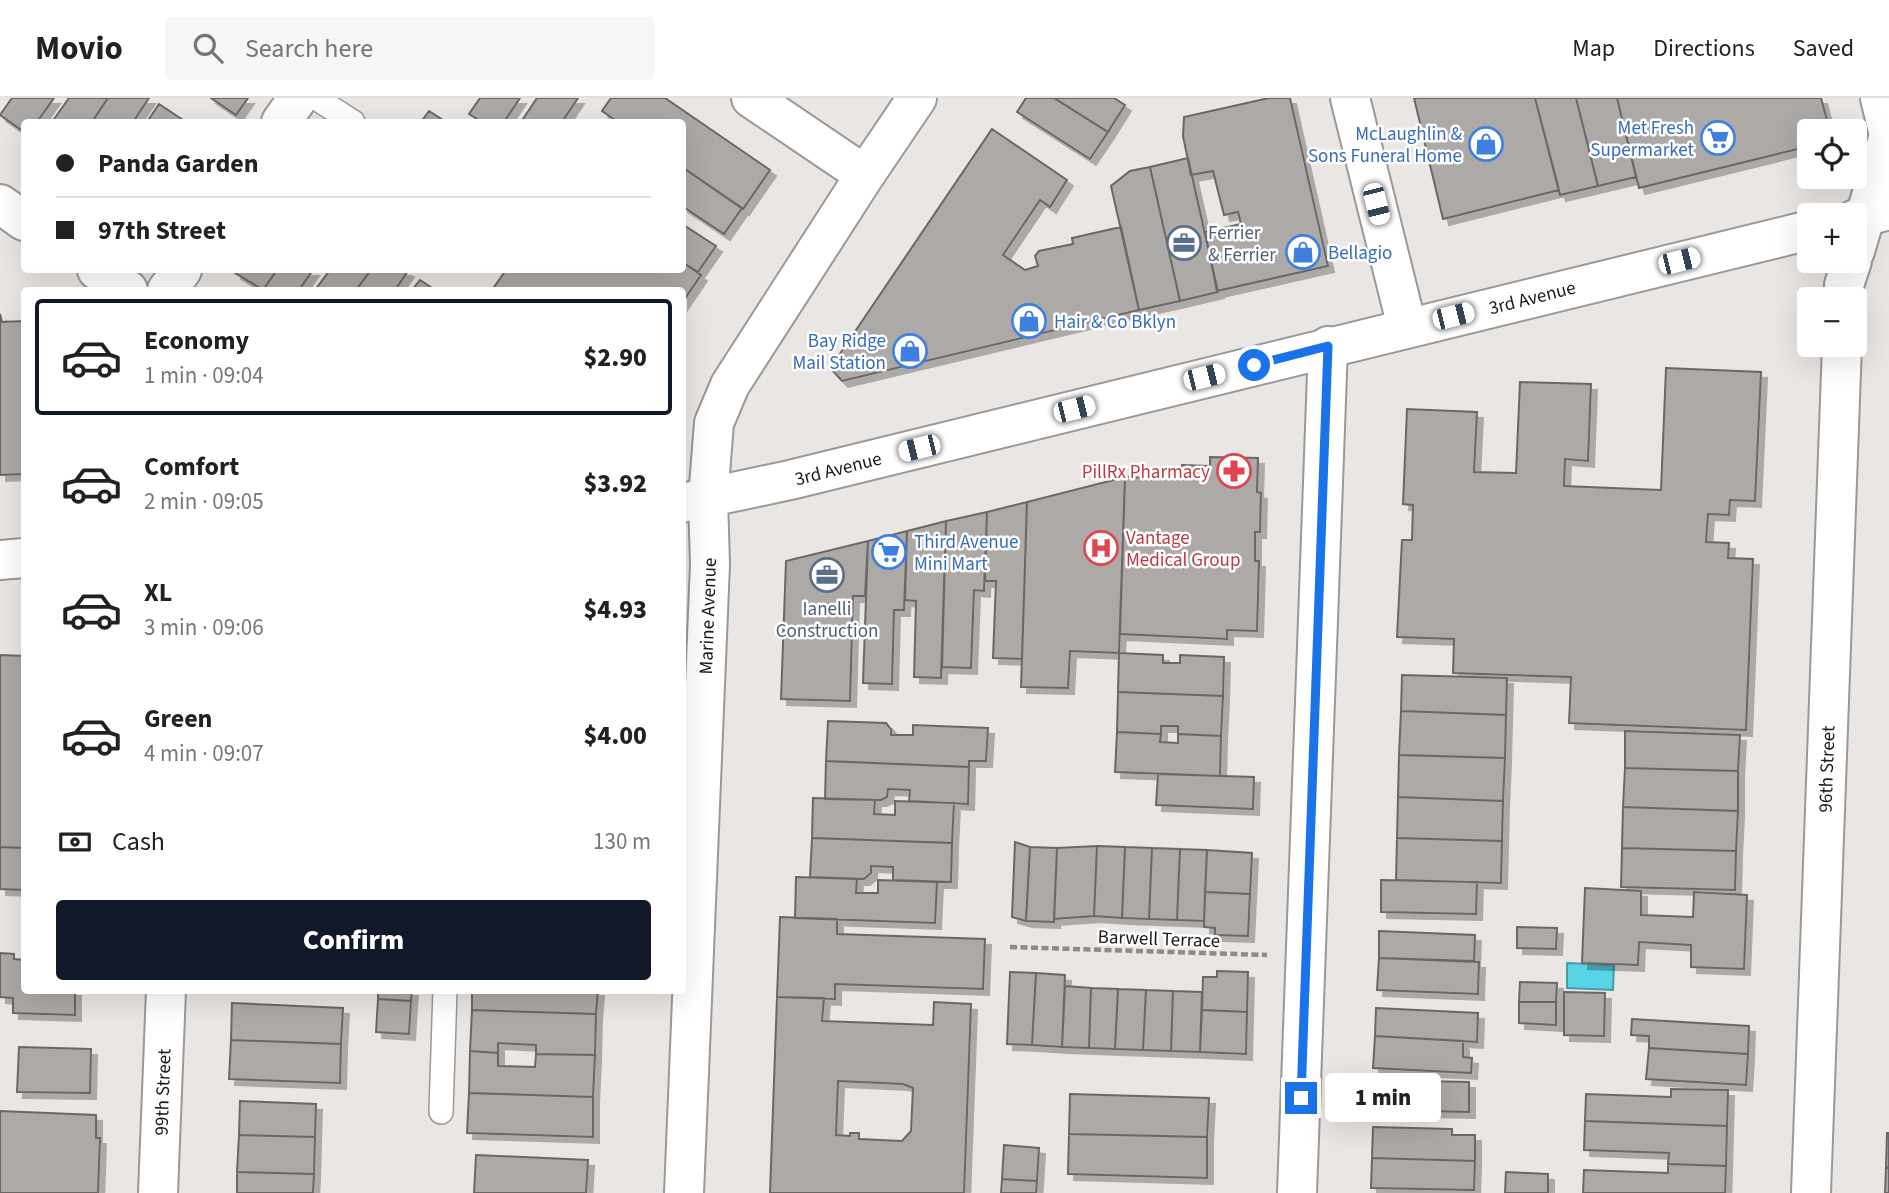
<!DOCTYPE html>
<html lang="en">
<head>
<meta charset="utf-8">
<style>
  body { margin:0; font-family:"Source Sans 3",sans-serif; background:#f6f6f6; color:#202124; height:100vh; display:flex; flex-direction:column; font-size:26px; white-space:nowrap }
  * { box-sizing:border-box; margin:0 }
  p { font-size:23px; color:#757577 }
  .icon { flex:none; width:38px; height:38px; fill:none; stroke:currentColor; stroke-width:2; stroke-linecap:round; stroke-linejoin:round }
  .map { position:relative; flex:1; overflow:hidden }
  .details { position:absolute; left:21px; top:189px; width:665px; height:707px; display:flex; flex-direction:column; background:#fff; border-radius:7px; box-shadow:0 7px 28px #0002 }
  .details>* { flex:none }
  .banner { position:absolute; left:21px; top:21px; width:665px; height:154px; border-radius:7px; box-shadow:0 7px 28px #0002; display:grid; align-content:center; height:154px; padding:0 35px; background:#fff }
  .fabs { position:absolute; left:1797px; top:21px; display:grid; gap:14px }
  .fabs a { display:grid; place-items:center; width:70px; height:70px; border-radius:7px; background:#fff; box-shadow:0 7px 28px #0002; font-size:35px }
  .end { position:absolute; width:32px; height:32px; margin:-16px; border:9px solid #1a73e8; background:#fff; box-shadow:0 0 0 4px #fff }
  .from { border-radius:50% }
  .bubble { position:absolute; height:49px; border-radius:7px; background:#fff; box-shadow:0 7px 28px #0002; font-size:23px; font-weight:800; line-height:49px; text-align:center }
  .car { position:absolute; width:21px; height:42px; margin:-21px -10px; border-radius:9px; box-shadow:0 0 5px 2px #0007; background:linear-gradient(#fff 24%,#345 0 40%,#fff 0 76%,#345 0 86%,#fff 0) }
  .banner b { display:flex; align-items:center; gap:24px; height:66px; font-size:26px }
  .banner b+b { border-top:2px solid #e0e0e0 }
  .banner i { width:18px; height:18px; background:#202124 }
  ul { padding:12px 0 0; list-style:none }
  li { display:flex; align-items:center; gap:21px; height:116px; margin:0 14px 10px; padding:0 21px; border:4px solid transparent; border-radius:7px }
  li div { flex:1 }
  li b { display:block; font-size:26px }
  li em { font-style:normal; font-weight:800 }
  li.current { border-color:#111827 }
  li>.icon { width:63px; height:63px; stroke-width:1.5 }
  .pay { display:flex; align-items:center; gap:18px; height:77px; padding:0 35px; font-size:26px }
  .pay p { margin-inline-start:auto }
  .primary-button { display:flex; gap:14px; margin-top:auto; padding:14px 35px }
  .primary-button a { flex:1; height:80px; border-radius:7px; background:#111827; color:#fff; font-size:28px; font-weight:800; line-height:80px; text-align:center }
  header { display:flex; align-items:center; gap:42px; box-sizing:border-box; height:98px; padding:0 35px; background:#fff; border-bottom:2px solid #e0e0e0 }
  header strong { font-size:33px }
  nav { display:flex; gap:38px; margin-inline-start:auto; font-size:24px }
  .search { width:490px; height:63px; background:#f6f6f6; display:flex; align-items:center; gap:18px; box-sizing:border-box; padding:0 24px; border-radius:7px; color:#757577; font-size:26px }
  .map>svg:first-child { display:block }
  .water { fill:#58d4e7; stroke:#469ca9; stroke-width:2 }
  .building { fill:#aca9a7; stroke:#6b6866; stroke-width:2; fill-rule:evenodd; filter:url(#shadow) }
  .lines { fill:none; stroke-linecap:round; stroke-linejoin:round }
  .service-casing { stroke:#9b9896; stroke-width:26 }
  .minor-casing { stroke:#9b9896; stroke-width:42 }
  .tertiary-casing { stroke:#9b9896; stroke-width:42 }
  .path { stroke:#8d8a88; stroke-width:4.5; stroke-dasharray:7 3.5; stroke-linecap:butt }
  .service { stroke:#fff; stroke-width:23 }
  .minor { stroke:#fff; stroke-width:38 }
  .tertiary { stroke:#fff; stroke-width:38 }
  .route { stroke:#1a73e8; stroke-width:9 }
  .labels { text-anchor:middle; stroke-width:5; stroke-linejoin:round; paint-order:stroke }
  .shop-label { font-size:19px; fill:#366cbe; stroke:#fff; text-anchor:end }
  .service-label { font-size:19px; fill:#4e5e75; stroke:#fff; text-anchor:start }
  .street-label { font-size:19px; fill:#1b1918; stroke:#fff }
  .health-label { font-size:19px; fill:#be3a42; stroke:#fff; text-anchor:end }
</style>
</head>
<body>
<header>
<strong>Movio</strong>
<div class="search"><svg class="icon" aria-label="search" viewBox="0 0 24 24"><circle cx="10" cy="10" r="6"/><path d="M15 15l6 6"/></svg>Search here</div>
<nav><a>Map</a><a>Directions</a><a>Saved</a></nav>
</header>
<div class="map">
<svg width="1889" height="1095" viewBox="0 0 1889 1095">
  <defs>
    <filter id="shadow"><feDropShadow dx="6" dy="6" stdDeviation="0" flood-color="#0004"/></filter>
  </defs>
  <rect width="100%" height="100%" fill="#eae6e4"/>
  <path class="water" d="M1567,865L1614,867L1613,892L1567,890Z"/>
  <path class="building" d="M12,0H54L37,24H24V34L0,17Z
    M69,0H108L92,24H52Z
    M108,0H149L133,24H92Z
    M211,0H248L236,17Z
    M480,0H520L504,24H482L469,16Z
    M537,0H578L562,24H521Z
    M611,0H665L770,72L743,111L682,69V24H618L602,13Z
    M1026,0H1054L1108,34L1090,61L1017,14Z
    M1054,0H1114L1125,7L1108,34Z
    M1269,0H1290L1328,168L1217,193L1205,134L1241,126L1238,114L1224,117L1213,73L1191,77L1183,38L1184,19Z
    M1414,0H1535L1559,92L1443,121Z
    M1535,0H1576L1598,88L1560,97Z
    M1576,0H1617L1636,79L1598,88Z
    M1617,0H1821L1830,33H1810V48L1639,90Z
    M159,6L186,24H147Z
    M429,13L446,24H421Z
    M992,31L1067,82L1050,109L1040,102L1003,157L1025,172L1038,168L1035,158L1039,153L1073,146L1072,140L1121,129L1139,212L842,283L833,273V266Z
    M1188,60L1218,194L1180,203L1150,69Z
    M682,69L742,110L724,136L682,108Z
    M1150,69L1180,203L1139,212L1111,88L1130,73Z
    M682,126L716,148L698,174L682,164Z
    M682,164L701,177L682,205V192H492L506,172H682Z
    M237,172H277L263,192L235,175Z
    M277,172H313L299,192H263Z
    M330,172H371L356,192H315Z
    M371,172H405L408,173L395,192H356Z
    M420,182L435,192H412Z
    M0,216L2,224L24,223V376L0,377Z
    M1666,270L1761,274L1755,403L1730,402L1729,417L1708,416L1706,444L1729,445L1728,460L1753,461L1746,632L1569,625L1571,579L1453,575L1454,541L1397,539L1402,442H1412L1413,407L1403,406L1407,311L1477,314L1474,374L1516,375L1520,284L1591,286L1588,363L1565,361L1564,388L1661,392Z
    M1210,359L1258,360L1257,394L1261,395L1260,434H1255V463H1259L1257,533L1227,532V541L1120,536L1125,379L1151,380V374L1181,375L1182,367L1210,368Z
    M1125,379L1119,555L1070,553L1068,590L1021,589L1027,404Z
    M1027,404L1022,561L993,560L996,483H985L987,414Z
    M987,414L984,493L974,492L971,570L942,569L946,423Z
    M946,423L941,580L914,579L916,503L905,502L907,433Z
    M907,433L904,512H894L892,586L863,585L868,443Z
    M868,443L865,498H853L850,603L781,601L786,463Z
    M1119,555L1163,557V565H1180V557L1224,559L1223,598L1118,594Z
    M0,557L24,558L23,750L0,749Z
    M1402,577L1507,580L1506,617L1401,613Z
    M1118,594L1223,598L1221,638L1178,636V628H1161V636L1117,634Z
    M1401,613L1506,617L1505,660L1399,657Z
    M828,623L886,625L891,631V637H913V627L988,630L986,663H969V669L826,663Z
    M1625,633L1740,637L1738,673L1625,670Z
    M1117,634L1161,636L1160,644L1178,645V636L1221,638L1220,678L1115,674Z
    M1399,657L1505,660L1503,703L1398,699Z
    M826,663L969,669L968,706L909,703L910,692L888,691L887,699L881,702L825,701Z
    M1625,670L1738,673V713L1623,709Z
    M1158,676L1254,679L1253,711L1156,707Z
    M1398,699L1503,703L1502,743L1397,740Z
    M813,700L875,702L874,716L895,717V703L954,705L952,745L812,740Z
    M1623,709L1738,713L1736,753L1622,750Z
    M812,740L952,745L951,784L893,782V769L871,768V775L864,781L810,779Z
    M1397,740L1502,743L1501,785L1396,782Z
    M1015,744L1030,749L1026,823L1012,819Z
    M1097,748L1125,749L1122,820L1094,818Z
    M1097,748L1094,818L1054,821L1057,750Z
    M0,749L24,750V792L0,791Z
    M1030,749L1057,750L1054,824L1026,823Z
    M1125,749L1152,750L1149,821L1122,820Z
    M1152,750L1180,751L1177,822L1149,821Z
    M1622,750L1736,753L1735,792L1621,789Z
    M1180,751L1207,752L1204,823L1177,822Z
    M1207,752L1252,755L1250,796L1205,794Z
    M796,779L857,781L856,795H878V782L937,784L935,825L795,820Z
    M1381,782L1477,784L1476,816L1381,814Z
    M1585,790L1641,793V817L1693,819L1694,794L1747,797L1744,871L1691,869V847L1639,844L1638,867L1582,865Z
    M1205,794L1250,796L1248,838L1215,837V830L1204,829Z
    M780,819L837,821V836L985,841L983,891L835,886V901L777,899Z
    M1517,829L1557,830L1556,851L1517,850Z
    M1379,833L1475,837L1474,863L1379,860Z
    M0,855L14,856V861L24,862V892H75V917L13,915V900L0,899Z
    M1379,860L1479,864L1478,896L1377,892Z
    M1217,873L1248,874L1247,914L1202,912L1203,879H1217Z
    M1010,874L1036,875L1032,947L1007,946Z
    M1036,875L1065,877L1062,949L1032,947Z
    M1520,884L1557,885L1556,904H1519Z
    M1065,888L1091,890L1089,950L1062,949Z
    M1091,890L1118,891L1115,951L1089,950Z
    M1118,891L1146,892L1143,952L1115,951Z
    M378,892H412L411,903L378,901Z
    M472,892H598L596,916L472,912Z
    M1146,892L1173,893L1171,953L1143,952Z
    M1173,893L1202,894L1200,954L1171,953Z
    M1564,894L1605,895L1604,938L1564,937Z
    M777,899L824,900L822,923L933,927L934,904L971,906L964,1095H770ZM838,983L903,986L913,990L911,1033L902,1043L859,1041V1035H850V1038L836,1037Z
    M378,901L411,903L409,936L376,934Z
    M1519,904H1556V927L1519,925Z
    M232,905L343,910L341,946L231,942Z
    M1376,910L1478,915L1477,944L1375,938Z
    M472,912L596,916L595,957L536,956V947L498,945V955L470,953Z
    M1202,912L1247,914L1246,956L1200,954Z
    M1632,921L1749,928L1748,956L1649,950V938L1631,937Z
    M1375,938L1463,943V959L1472,960L1471,975L1373,970Z
    M231,942L341,946L340,985L229,981Z
    M19,949L91,951L90,995L17,994Z
    M1649,950L1748,956L1746,987L1646,981Z
    M470,953L498,955V968L535,969L536,956L595,957L593,999L469,995Z
    M1374,982L1469,984V1014L1374,1012Z
    M1671,991L1728,992L1727,1028L1585,1023L1586,996L1671,999Z
    M469,995L593,999V1039L467,1035Z
    M1070,996L1209,1000L1207,1039L1069,1036Z
    M240,1003L316,1006L315,1039L239,1037Z
    M0,1013L96,1017V1040H100L98,1095H0Z
    M1585,1023L1727,1028L1726,1068L1668,1066L1669,1055L1584,1052Z
    M1373,1029L1452,1031V1037H1475V1063L1372,1060Z
    M1887,1035H1889V1070L1886,1069Z
    M1069,1036L1207,1039V1080L1068,1076Z
    M239,1037L315,1039L314,1076L237,1074Z
    M1004,1047L1039,1050L1037,1083L1002,1081Z
    M476,1057L588,1062L586,1095H474Z
    M1372,1060L1475,1063L1474,1092L1371,1090Z
    M1668,1066L1726,1068L1725,1095H1583L1584,1072L1668,1075Z
    M1886,1069L1889,1070V1095H1885Z
    M237,1074L314,1076L313,1095H237Z
    M1506,1074L1548,1076V1095H1505Z
    M1002,1081L1037,1083L1036,1095H1001Z"/>
  <g class="lines">
    <g class="service-casing">
      <path id="service" d="M316,0L353,24
        M441,1014L445,892"/>
    </g>
    <g class="minor-casing">
      <path id="minor" d="M751,0L865,77
        M1350,0L1407,229
        M281,24L298,0
        M0,106L24,123
        M1855,153L1889,37L1880,0
        M97,172L128,192
        M167,192L182,172
        M1844,201V187L1852,163
        M158,1095L166,892
        M684,1095L710,466L708,400L714,325L730,287L865,77L917,0
        M1297,1095L1328,248
        M1811,1095L1842,247"/>
    </g>
    <g class="tertiary-casing">
      <path id="tertiary" d="M1855,121L1889,112
        M682,405L790,382L1810,132
        M0,462L24,460"/>
    </g>
    <path class="path" d="M1010,849L1267,857"/>
    <use href="#service" class="service"/>
    <use href="#minor" class="minor"/>
    <use href="#tertiary" class="tertiary"/>
  </g>
  <g class="lines">
    <path class="route" d="M1254,267L1328,248L1301,1000"/>
  </g>
  <defs>
    <g id="supermarket-ring" transform="scale(1.75)"><circle r="9.5" fill="#fff" stroke="#3f7fe0" stroke-width="1.5"/><path d="M-6-5.5h2.5l.6 2H6L4.5 2H-2.5L-4.4-4H-6ZM-1.5 3.2a1.3 1.3 0 1 0 .1 0ZM3 3.2a1.3 1.3 0 1 0 .1 0Z" fill="#3f7fe0"/></g>
    <g id="shop-ring" transform="scale(1.75)"><circle r="9.5" fill="#fff" stroke="#3f7fe0" stroke-width="1.5"/><path d="M-5-2.5h2.3a2.7 3.5 0 0 1 5.4 0H5L5.5 6h-11ZM-1.5-2.5h3a1.5 2.3 0 0 0-3 0Z" fill="#3f7fe0"/></g>
    <g id="office-ring" transform="scale(1.75)"><circle r="9.5" fill="#fff" stroke="#5c6f8a" stroke-width="1.5"/><path d="M-6-3h4V-5.5h4V-3h4V5H-6ZM-1-4.5V-3h2v-1.5ZM-6 0V1H6V0Z" fill="#5c6f8a"/></g>
    <g id="pharmacy-ring" transform="scale(1.75)"><circle r="9.5" fill="#fff" stroke="#e0444e" stroke-width="1.5"/><path d="M-2-6h4v4h4v4h-4v4h-4v-4h-4v-4h4Z" fill="#e0444e"/></g>
    <g id="hospital-ring" transform="scale(1.75)"><circle r="9.5" fill="#fff" stroke="#e0444e" stroke-width="1.5"/><path d="M-5-5h3v3.5h4V-5h3V5h-3V1.5h-4V5h-3Z" fill="#e0444e"/></g>
  </defs>
  <g fill-rule="evenodd">
    <use href="#supermarket-ring" x="1718" y="40"/>
    <use href="#shop-ring" x="1486" y="46"/>
    <use href="#office-ring" x="1184" y="145"/>
    <use href="#shop-ring" x="1303" y="154"/>
    <use href="#shop-ring" x="1029" y="223"/>
    <use href="#shop-ring" x="910" y="253"/>
    <use href="#pharmacy-ring" x="1234" y="373"/>
    <use href="#hospital-ring" x="1101" y="450"/>
    <use href="#supermarket-ring" x="889" y="454"/>
    <use href="#office-ring" x="827" y="477"/>
  </g>
  <g class="labels">
    <g class="shop-label">
      <text x="1694" y="36">Met Fresh<tspan x="1694" dy="22">Supermarket</tspan></text>
      <text x="1462" y="42">McLaughlin &amp;<tspan x="1462" dy="22">Sons Funeral Home</tspan></text>
      <text x="1328" y="161" text-anchor="start">Bellagio</text>
      <text x="1054" y="230" text-anchor="start">Hair &amp; Co Bklyn</text>
      <text x="886" y="249">Bay Ridge<tspan x="886" dy="22">Mail Station</tspan></text>
      <text x="914" y="450" text-anchor="start">Third Avenue<tspan x="914" dy="22">Mini Mart</tspan></text>
    </g>
    <g class="service-label">
      <text x="1208" y="141">Ferrier<tspan x="1208" dy="22">&amp; Ferrier</tspan></text>
      <text x="827" y="517" text-anchor="middle">Ianelli<tspan x="827" dy="22">Construction</tspan></text>
    </g>
    <g class="street-label">
      <text transform="translate(1532 199) rotate(-14)" y="7">3rd Avenue</text>
      <text transform="translate(838 370) rotate(-14)" y="7">3rd Avenue</text>
      <text transform="translate(707 518) rotate(-88)" y="7">Marine Avenue</text>
      <text transform="translate(1826 671) rotate(-88)" y="7">96th Street</text>
      <text transform="translate(1159 840) rotate(2)" y="7">Barwell Terrace</text>
      <text transform="translate(162 994) rotate(-88)" y="7">99th Street</text>
    </g>
    <g class="health-label">
      <text x="1210" y="380">PillRx Pharmacy</text>
      <text x="1126" y="446" text-anchor="start">Vantage<tspan x="1126" dy="22">Medical Group</tspan></text>
    </g>
  </g>
</svg>
<div class="fabs">
<a><svg class="icon" aria-label="locate" viewBox="0 0 24 24"><circle cx="12" cy="12" r="6"/><path d="M12 2v4M12 18v4M2 12h4M18 12h4"/></svg></a>
<a>+</a>
<a>−</a>
</div>
<i class="end from" style="left:1254px;top:267px"></i>
<i class="end" style="left:1301px;top:1000px"></i>
<div class="bubble" style="left:1325px;top:975px;width:116px">1 min</div>
<i class="car" style="left:1376px;top:106px;rotate:166deg"></i>
<i class="car" style="left:1679px;top:163px;rotate:76deg"></i>
<i class="car" style="left:1453px;top:218px;rotate:76deg"></i>
<i class="car" style="left:1204px;top:279px;rotate:76deg"></i>
<i class="car" style="left:1074px;top:311px;rotate:76deg"></i>
<i class="car" style="left:919px;top:350px;rotate:256deg"></i>
<div class="banner">
<b><i class="from"></i>Panda Garden</b>
<b><i></i>97th Street</b>
</div>
<section class="details">
<ul>
<li class="current"><svg class="icon" aria-label="car" viewBox="0 0 24 24"><path d="M5 17H2v-5l4-1 3-4h7l3 4 3 1v5h-3M9 17h6M6 11h13"/><circle cx="7" cy="17" r="2"/><circle cx="17" cy="17" r="2"/></svg><div><b>Economy</b><p>1 min · 09:04</p></div><em>$2.90</em></li>
<li><svg class="icon" aria-label="car" viewBox="0 0 24 24"><path d="M5 17H2v-5l4-1 3-4h7l3 4 3 1v5h-3M9 17h6M6 11h13"/><circle cx="7" cy="17" r="2"/><circle cx="17" cy="17" r="2"/></svg><div><b>Comfort</b><p>2 min · 09:05</p></div><em>$3.92</em></li>
<li><svg class="icon" aria-label="car" viewBox="0 0 24 24"><path d="M5 17H2v-5l4-1 3-4h7l3 4 3 1v5h-3M9 17h6M6 11h13"/><circle cx="7" cy="17" r="2"/><circle cx="17" cy="17" r="2"/></svg><div><b>XL</b><p>3 min · 09:06</p></div><em>$4.93</em></li>
<li><svg class="icon" aria-label="car" viewBox="0 0 24 24"><path d="M5 17H2v-5l4-1 3-4h7l3 4 3 1v5h-3M9 17h6M6 11h13"/><circle cx="7" cy="17" r="2"/><circle cx="17" cy="17" r="2"/></svg><div><b>Green</b><p>4 min · 09:07</p></div><em>$4.00</em></li>
</ul>
<div class="pay"><svg class="icon" aria-label="cash" viewBox="0 0 24 24"><path d="M3 7h18v10H3z"/><circle cx="12" cy="12" r="2"/></svg>Cash<p>130 m</p></div>
<div class="primary-button"><a>Confirm</a></div>
</section>
</div>
</body>
</html>
